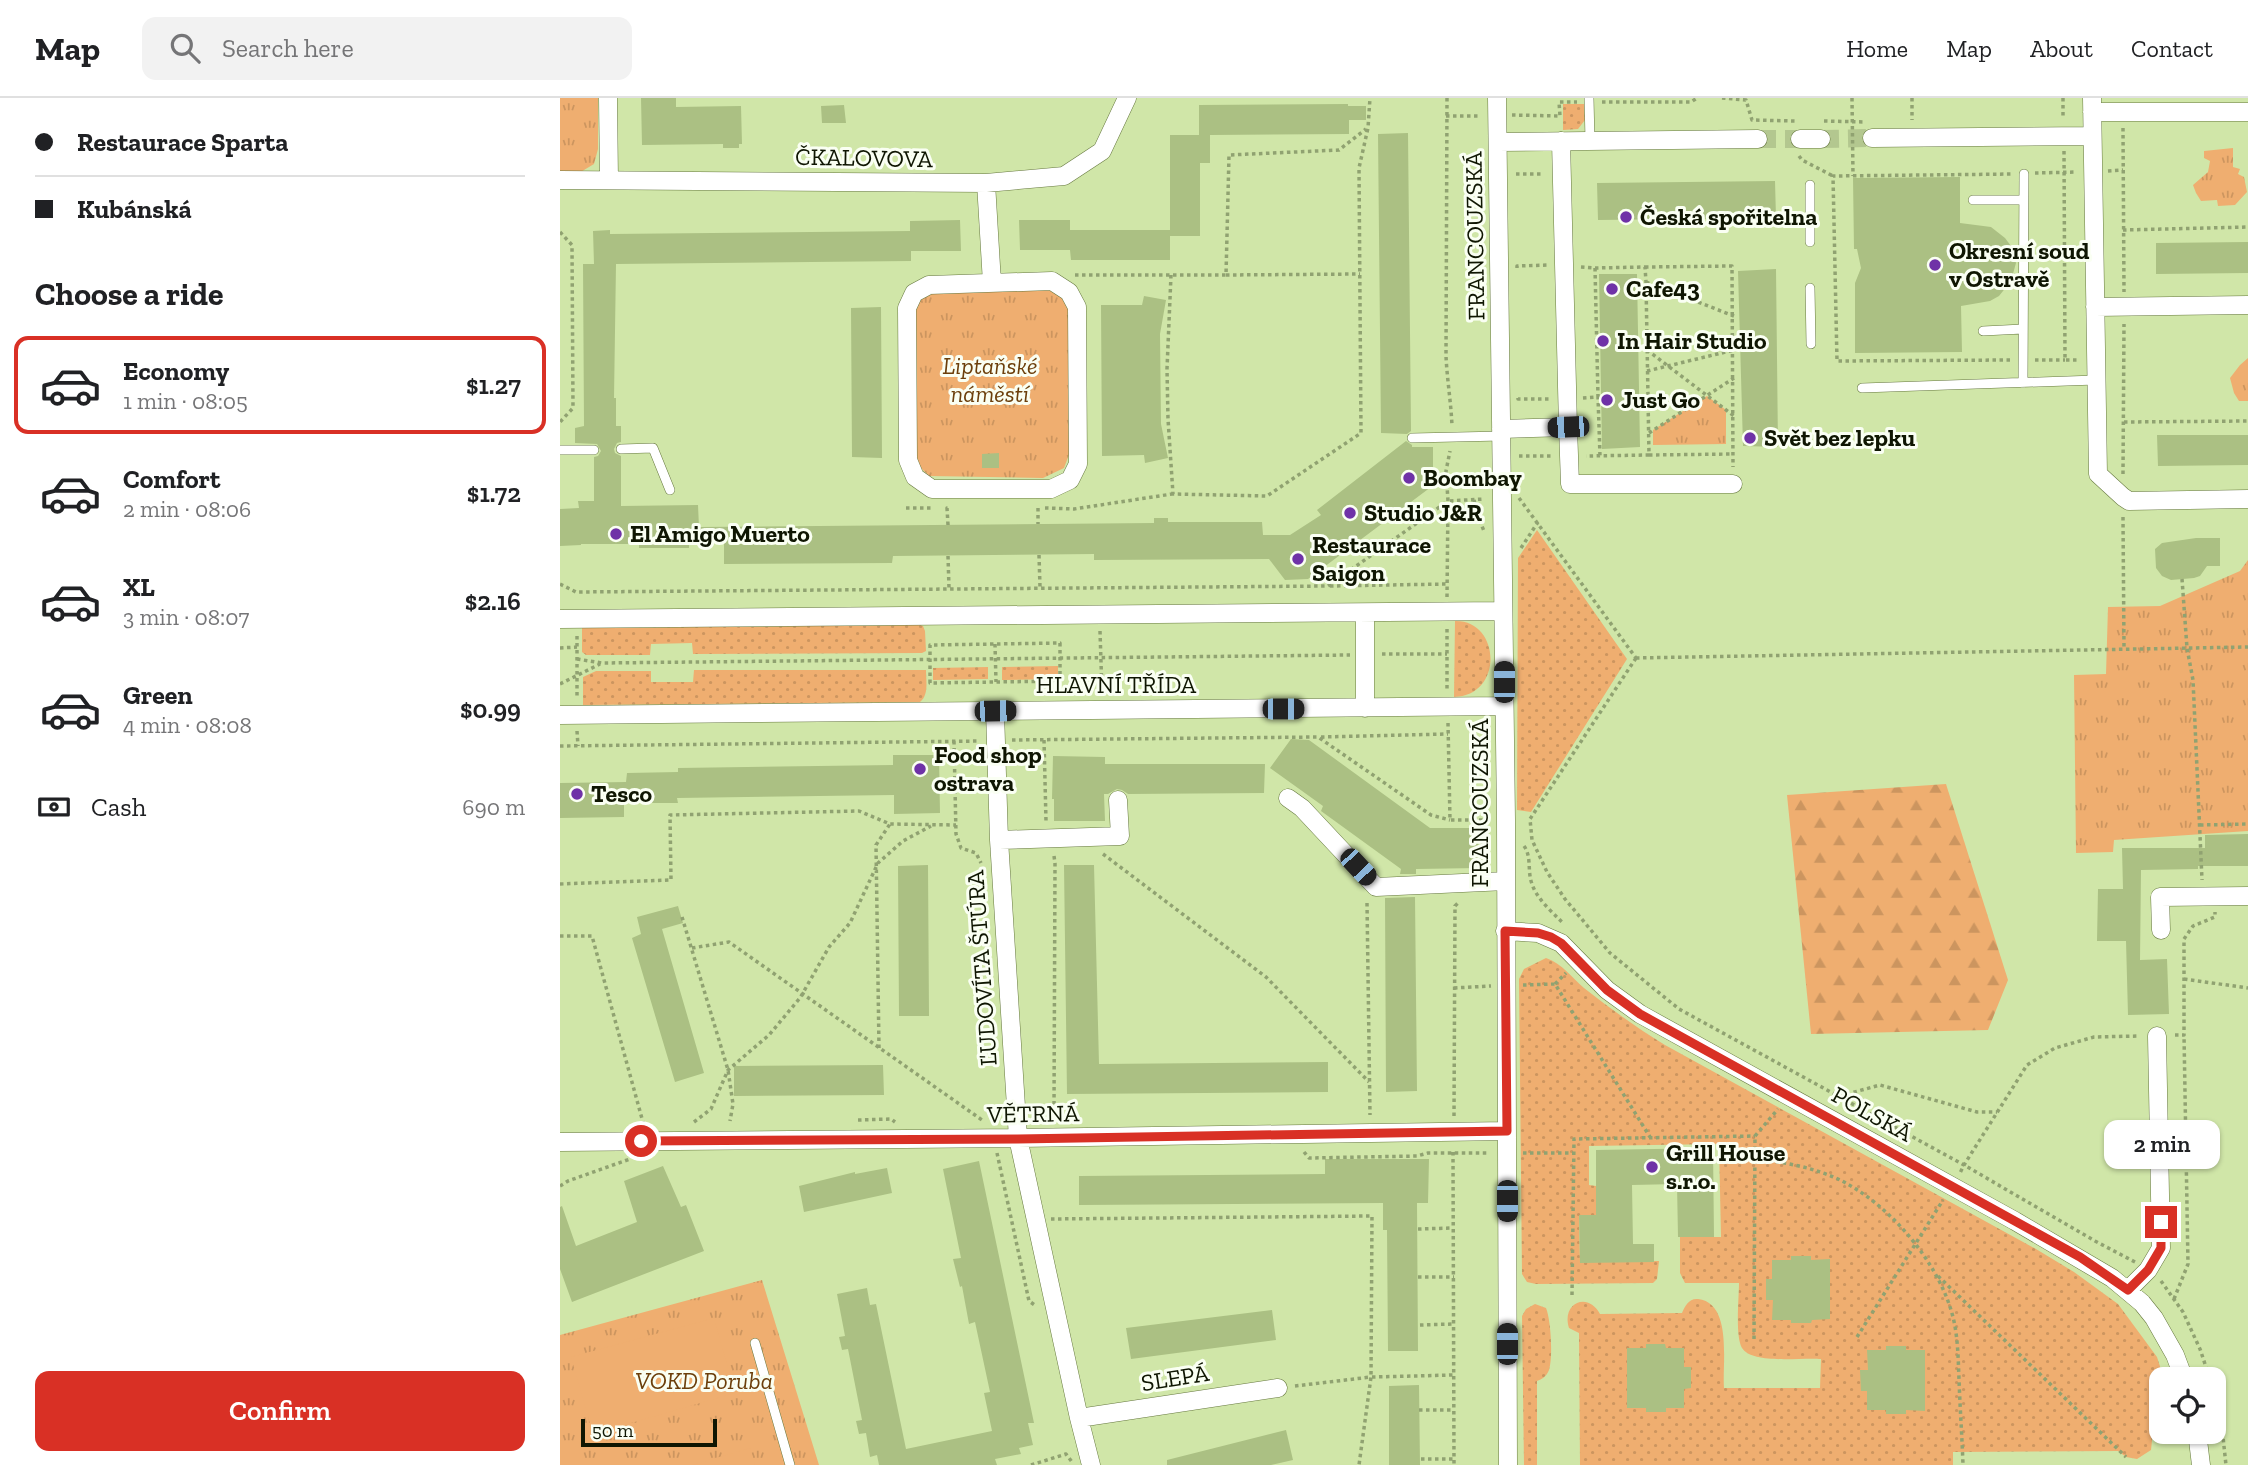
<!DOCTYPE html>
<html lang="en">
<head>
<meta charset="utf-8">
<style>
  body { margin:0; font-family:"Zilla Slab",serif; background:#f2f2f2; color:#202124; height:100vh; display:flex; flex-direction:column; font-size:26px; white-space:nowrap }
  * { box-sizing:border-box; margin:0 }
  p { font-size:23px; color:#757577 }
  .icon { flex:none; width:38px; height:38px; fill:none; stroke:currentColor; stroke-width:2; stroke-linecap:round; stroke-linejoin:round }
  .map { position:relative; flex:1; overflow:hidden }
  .sheet { display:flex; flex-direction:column; background:#fff; width:560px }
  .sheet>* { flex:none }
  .banner { display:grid; align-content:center; height:154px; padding:0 35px; background:#fff }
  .controls { position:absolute; left:1589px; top:1269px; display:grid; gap:14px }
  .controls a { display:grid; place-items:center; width:77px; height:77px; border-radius:14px; background:#fff; box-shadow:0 2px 5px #0004; font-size:35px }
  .scale { position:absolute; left:21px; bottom:18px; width:136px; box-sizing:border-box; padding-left:7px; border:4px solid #0f1602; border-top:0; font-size:19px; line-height:24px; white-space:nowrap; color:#0f1602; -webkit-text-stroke:5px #fafff3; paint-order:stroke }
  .end { position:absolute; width:32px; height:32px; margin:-16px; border:9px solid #d93025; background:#fff; box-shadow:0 0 0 4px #fff }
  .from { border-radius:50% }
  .bubble { position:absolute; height:49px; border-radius:14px; background:#fff; box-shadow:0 2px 5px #0004; font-size:23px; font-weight:600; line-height:49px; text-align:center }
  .car { position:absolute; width:21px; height:42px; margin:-21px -10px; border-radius:9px; box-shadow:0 0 5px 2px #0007; background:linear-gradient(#222 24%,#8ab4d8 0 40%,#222 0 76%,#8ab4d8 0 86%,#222 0) }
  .banner b { display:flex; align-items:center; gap:24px; height:66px; font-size:26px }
  .banner b+b { border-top:2px solid #e0e0e0 }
  .banner i { width:18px; height:18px; background:#202124 }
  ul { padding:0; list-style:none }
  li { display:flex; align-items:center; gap:21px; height:98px; margin:0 14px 10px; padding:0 21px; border:4px solid transparent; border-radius:14px }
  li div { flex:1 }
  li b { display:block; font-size:26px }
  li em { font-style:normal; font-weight:600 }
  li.selected { border-color:#d93025 }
  li>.icon { width:63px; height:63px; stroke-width:1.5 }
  h2 { padding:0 35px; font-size:32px; line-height:84px }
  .pay { display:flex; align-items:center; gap:18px; height:77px; padding:0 35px; font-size:26px }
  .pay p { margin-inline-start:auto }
  .cta { display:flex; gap:14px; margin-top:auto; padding:14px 35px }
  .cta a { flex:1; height:80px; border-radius:14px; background:#d93025; color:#fff; font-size:28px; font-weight:600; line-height:80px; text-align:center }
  header { display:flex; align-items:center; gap:42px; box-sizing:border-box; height:98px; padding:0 35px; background:#fff; border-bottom:2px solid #e0e0e0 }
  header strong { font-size:33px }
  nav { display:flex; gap:38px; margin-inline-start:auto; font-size:24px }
  .search { width:490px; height:63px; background:#f2f2f2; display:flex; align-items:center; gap:18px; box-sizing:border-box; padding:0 24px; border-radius:14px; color:#757577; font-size:26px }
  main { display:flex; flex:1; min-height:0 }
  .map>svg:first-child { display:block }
  .grass { fill:url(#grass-dots) }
  .forest { fill:url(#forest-firs) }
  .park { fill:url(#park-tufts) }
  .pitch { fill:#efae70 }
  .building { fill:#abc083 }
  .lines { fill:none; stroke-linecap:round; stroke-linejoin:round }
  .street-tunnel { stroke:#b3c78f; stroke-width:18; stroke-dasharray:18 9; stroke-linecap:butt }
  .lane-casing { stroke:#66783f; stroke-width:10 }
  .street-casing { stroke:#66783f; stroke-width:19 }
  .path { stroke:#90a271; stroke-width:3.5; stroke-dasharray:3.5 3.5; stroke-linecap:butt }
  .lane { stroke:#fff; stroke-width:9 }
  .street { stroke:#fff; stroke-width:18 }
  .route { stroke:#d93025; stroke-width:9 }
  .poi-dot { fill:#6f32a7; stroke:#fafff3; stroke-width:2.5 }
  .labels { text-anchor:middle; stroke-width:6; stroke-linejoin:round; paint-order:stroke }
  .street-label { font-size:24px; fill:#0f1602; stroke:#fafff3 }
  .poi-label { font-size:24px; font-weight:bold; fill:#0f1602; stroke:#fafff3; text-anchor:start }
  .park-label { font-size:24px; font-style:italic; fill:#6c3f0b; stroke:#fafff3 }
</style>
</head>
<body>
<header>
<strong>Map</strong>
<div class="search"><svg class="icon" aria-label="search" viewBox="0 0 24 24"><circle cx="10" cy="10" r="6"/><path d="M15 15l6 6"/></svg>Search here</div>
<nav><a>Home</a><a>Map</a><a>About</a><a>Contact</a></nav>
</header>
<main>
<section class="sheet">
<div class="banner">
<b><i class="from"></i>Restaurace Sparta</b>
<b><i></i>Kubánská</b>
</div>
<h2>Choose a ride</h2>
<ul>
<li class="selected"><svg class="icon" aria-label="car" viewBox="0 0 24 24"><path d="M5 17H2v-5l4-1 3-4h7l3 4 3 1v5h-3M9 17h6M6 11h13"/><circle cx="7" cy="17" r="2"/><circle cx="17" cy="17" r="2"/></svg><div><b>Economy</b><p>1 min · 08:05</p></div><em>$1.27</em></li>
<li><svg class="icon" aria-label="car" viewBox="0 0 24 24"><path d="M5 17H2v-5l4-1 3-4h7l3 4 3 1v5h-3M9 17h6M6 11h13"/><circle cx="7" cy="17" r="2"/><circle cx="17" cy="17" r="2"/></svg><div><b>Comfort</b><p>2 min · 08:06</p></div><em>$1.72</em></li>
<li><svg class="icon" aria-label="car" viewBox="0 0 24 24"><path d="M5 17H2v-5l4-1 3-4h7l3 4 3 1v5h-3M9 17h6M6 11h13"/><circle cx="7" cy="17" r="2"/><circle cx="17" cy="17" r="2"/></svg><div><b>XL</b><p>3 min · 08:07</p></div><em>$2.16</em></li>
<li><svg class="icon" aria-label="car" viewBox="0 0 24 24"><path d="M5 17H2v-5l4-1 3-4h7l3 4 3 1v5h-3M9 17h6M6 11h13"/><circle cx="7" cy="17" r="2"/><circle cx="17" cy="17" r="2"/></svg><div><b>Green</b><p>4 min · 08:08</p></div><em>$0.99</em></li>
</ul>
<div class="pay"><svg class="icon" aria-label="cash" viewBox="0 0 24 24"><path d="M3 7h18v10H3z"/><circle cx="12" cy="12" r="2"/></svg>Cash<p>690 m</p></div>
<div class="cta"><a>Confirm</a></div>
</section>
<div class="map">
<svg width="1688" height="1367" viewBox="0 0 1688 1367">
  <defs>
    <pattern id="grass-dots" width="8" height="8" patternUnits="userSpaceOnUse" patternTransform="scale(1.75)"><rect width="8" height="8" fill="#efae70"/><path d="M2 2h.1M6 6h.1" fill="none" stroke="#cc955f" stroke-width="1.8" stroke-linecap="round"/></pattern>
    <pattern id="forest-firs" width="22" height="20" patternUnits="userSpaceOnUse" patternTransform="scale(1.75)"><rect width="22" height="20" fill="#efae70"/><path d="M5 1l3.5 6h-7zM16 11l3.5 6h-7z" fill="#cc955f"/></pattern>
    <pattern id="park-tufts" width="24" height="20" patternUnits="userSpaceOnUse" patternTransform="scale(1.75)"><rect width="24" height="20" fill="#efae70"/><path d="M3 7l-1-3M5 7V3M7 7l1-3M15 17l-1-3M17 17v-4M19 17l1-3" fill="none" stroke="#cc955f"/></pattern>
  </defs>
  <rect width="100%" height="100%" fill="#d0e6a8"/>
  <path class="grass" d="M1003,6H1024L1025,22L1018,31L1003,32Z
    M977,432L1067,561L971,714L957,712L958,460Z
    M895,523C941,522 944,598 894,599Z
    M360,527L363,528L365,533L366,553L362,555L133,556L132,545L91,546L90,557H26L22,554V530Z
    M498,568V581L442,582V569Z
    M428,569V581L373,582V570Z
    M134,572H366C366,583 369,597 360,604L23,607V579L36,573H91V584H133Z
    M986,860C1003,866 1011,879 1024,890C1051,911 1077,930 1105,947L1476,1151L1514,1174L1558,1206L1597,1259L1604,1281H1601V1332L1593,1333L1591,1352L1577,1361L1566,1359L1558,1353L1393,1354V1367H1020L1019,1235L1009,1230C1001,1205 1028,1193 1040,1216L1122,1215C1125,1208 1129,1200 1138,1201C1173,1205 1162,1266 1164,1290H1260L1261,1261C1242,1259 1193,1267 1182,1250C1175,1238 1179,1200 1179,1185H1125L1120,1175V1139H1161L1159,1046L1029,1048V1087L1036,1088V1117L1019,1118L1020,1164L1099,1163L1097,1181L1093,1185L976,1186L967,1184L962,1176L959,881L964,871Z
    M975,1206L986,1210C991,1222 993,1260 989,1272C986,1279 982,1281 977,1283V1367H964L962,1218L966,1211Z"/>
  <path class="forest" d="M1386,686L1448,882L1428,932L1251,936L1227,697Z"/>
  <path class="park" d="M0,0H38V51L34,66L19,75L0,76Z
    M1673,50V69L1680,71L1678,76L1684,79L1687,94L1675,107L1658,108L1657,102L1641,103L1636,95L1633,87L1648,74L1650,63L1644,60V53Z
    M484,189L499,195L509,205L510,354L504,370L483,380L369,378L358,367L350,350V214L357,198L372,190Z
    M1688,260V303H1679L1674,295L1670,280L1680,267Z
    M1147,298L1166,312V346L1093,347V332Z
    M1688,462V733L1554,742L1553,754L1516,755L1514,577L1546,576L1548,509L1600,508L1680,473Z
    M202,1182L259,1367H0V1237Z"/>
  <path class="pitch" d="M154,1220L175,1295L33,1336L11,1259Z
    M190,1350L195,1367H132Z"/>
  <path class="building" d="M81,0H116V9L181,8L182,46H179V50H163V46L82,47Z
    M788,6V8H806V22H789V36L650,37V65H640V138H610V37H641H639V7Z
    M284,7L286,25H262L261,8Z
    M848,35L851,333L847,336L821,335L818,36Z
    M1400,79V125L1431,129L1445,140L1451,148L1456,165L1451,183L1439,198L1430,203L1401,208L1402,254L1295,255V185L1301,170L1297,151H1294L1293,80Z
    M1215,83L1216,120L1038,122L1037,85Z
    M400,122L401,153H351V163L56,166L54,300H56V328H61V344L57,345L54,351L55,355L61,358V408L138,407L139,429L594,425V420H608V424H702L703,437H730L761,417L757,412L846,343L852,347V349H873V381L871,389L748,481L725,482L709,461L534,462V456L333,458L332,465L164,466V444L129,445V450H79V446H21V447L0,448V411L19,410L18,403H34V359L38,358L41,353L37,346L15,345V330L24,328L23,166H34L33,133L50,132V136L350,133V123Z
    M459,122H510V132H610V162H511L510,152H460Z
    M1688,144V175L1596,176V145Z
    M1216,171L1218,349L1183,348L1178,173Z
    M1039,176H1077L1080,349L1042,351Z
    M584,198L606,202L600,236L601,326L608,360L585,365L584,357L542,358L541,207H582Z
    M321,209L322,360L292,359L291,210Z
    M1597,337H1688V367L1598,368Z
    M439,355V370H422V356Z
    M1636,440H1660V468H1647L1640,478L1634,480L1611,482L1602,478L1596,470L1595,451L1602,445Z
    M731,641L749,642L870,730H918L919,770L856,771V776H840L841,771L761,713L763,708L710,670Z
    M333,657H379L380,715L334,716V697L117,700L118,705H64V719L0,720V685L66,684L67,675L118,674V670L333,667Z
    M493,658L545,659V666H705L704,695L568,696L562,692L557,691L548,696H544L545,723H494V701H492Z
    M1688,736V768H1638V771L1581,772L1580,862L1607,861L1609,916L1568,917L1566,843H1537L1538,791H1563L1562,750H1645V737Z
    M368,767L369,918H339L338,768Z
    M504,767H534L539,966L768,964V994L507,996Z
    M855,799L857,993L826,994L825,800Z
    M118,808L123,825L102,831L144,975L115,984L72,840L81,836L77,819Z
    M323,967L324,997L174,998V968Z
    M1153,1050L1154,1139H1118L1117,1086L1072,1087L1073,1146H1094V1164L1020,1165L1019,1117H1036V1052Z
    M765,1061H869L868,1105H857L858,1253H828L827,1132H823V1105L519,1107V1078L765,1076Z
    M419,1063L474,1325H468L473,1347L459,1350L461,1356L435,1361L437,1367H319L317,1357L310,1359L306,1335L299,1336L296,1323L302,1322L288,1251L282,1252L279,1239L285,1238L277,1196L307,1190L310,1207L316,1206L346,1351L432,1333L424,1295L430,1294L415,1224L409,1226L402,1188L400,1189L393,1161L401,1160L383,1071Z
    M103,1068L121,1109L126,1107L144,1153L12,1204L0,1171V1109L2,1108L16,1148L77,1124L64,1083Z
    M327,1070L332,1095L244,1114L239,1088L295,1074V1076Z
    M1231,1158H1251V1162L1270,1161V1221L1252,1222L1251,1225H1231V1222H1212L1213,1202H1206V1181H1212V1162H1231Z
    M712,1212L716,1242L571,1261L566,1230Z
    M1086,1246H1105L1106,1250H1124V1269H1131V1290L1124,1291V1310H1106V1314H1086V1310H1067V1250H1086Z
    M1326,1248H1346V1252H1365V1313L1346,1312V1316H1326V1312H1307V1293H1301L1300,1272H1308L1307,1252H1326Z
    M859,1287L860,1367H829V1288Z
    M726,1332L733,1362L711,1367H607V1362Z"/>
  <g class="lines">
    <path class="street-tunnel" d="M1198,41H1240
      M1261,41L1312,40"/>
    <g class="lane-casing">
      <path id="lane" d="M1029,0L1030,43
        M1250,87V144
        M1413,102H1463
        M1250,190L1251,246
        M1423,233L1463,231
        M1463,285L1464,76
        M1302,290L1536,282
        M852,340L942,338
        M61,351L93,350L110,392
        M0,352H34
        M195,1245L230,1367"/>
    </g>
    <g class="street-casing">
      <path id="street" d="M48,0L49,82
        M937,0L946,722L948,1367
        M1532,0L1538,376L1563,399L1569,403L1688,401
        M1532,14H1688
        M1312,40L1532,38
        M1240,41H1261
        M1001,43L1008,329
        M938,44L1198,41
        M0,82L426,85L504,78L542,53L567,0
        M426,85L432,185
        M492,183L509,194L517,209L518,366L510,382L491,391H372L355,379L348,362L347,210L354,195L369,187Z
        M1535,209L1688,207
        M941,331L1008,329L1010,386H1173
        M0,521L943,513
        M805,610V515
        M435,613L439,742L458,1040L519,1320L531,1367
        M0,617L944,608
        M728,700L742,710L816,789L946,783
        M439,742L560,738L558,702
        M1601,832L1600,799L1688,798
        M945,833L978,835L1001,845L1047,892L1080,916L1455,1123L1552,1180L1582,1205L1594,1220L1615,1257L1624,1281
        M0,1044L458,1040L947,1033
        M1568,1192L1588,1172L1601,1150L1597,938
        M519,1320L718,1290
        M1637,1334L1641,1367"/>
    </g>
    <path class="path" d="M887,0L886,258C887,281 891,304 892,328
      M1162,0L1186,2L1192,22L1236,23
      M1292,0L1293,78
      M1352,0V22
      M1503,0V21
      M1042,4H1131L1137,0
      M952,17L1000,18L999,4H1017
      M886,18H920
      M1264,23L1306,24
      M1563,30L1564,194
      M1504,53L1505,262H1519
      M1239,58L1242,62L1273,78
      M1548,73L1563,72
      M1475,75L1516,74
      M956,76H984
      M1563,132L1688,129
      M0,134L12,147L13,310L0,324
      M1021,169L1035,170L1085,169L1086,184L1089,357L1026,358
      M1085,169L1172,168L1173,369
      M957,170V168L989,167
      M1035,170L1038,299
      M515,177H666L669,57L779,52L806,31
      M611,177L607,271L608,321L613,396L707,398L801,335L799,70L808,30L810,0
      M666,177L800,176
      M1086,184L1174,218
      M1087,252L1174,318
      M1450,262L1277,263L1273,78L1453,76
      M1475,262H1505
      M1087,273L1174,252
      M958,300V301H991
      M1023,300L1038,299L1040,358
      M1564,324L1688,323
      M1089,335L1174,280
      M1089,357L1173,356
      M959,358H994
      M1563,376L1564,226
      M959,400L1076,560
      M914,402L918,419L924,433
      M346,410H371
      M478,410V426
      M485,410L514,411L612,396
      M1563,419L1564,550
      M388,427L387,410H389
      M961,450L978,424
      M479,457L480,489
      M388,458L389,490
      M1622,481L1627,550L1633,582L1642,782
      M0,486L16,494L768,488L888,403L886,373L890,353
      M770,488L887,486
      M887,499L888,403L924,401
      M887,531V593
      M540,533L542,595
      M17,538V601
      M500,545V583L370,585V547Z
      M435,546L436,584
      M0,550L17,549
      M822,556H887
      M1076,560L970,721L972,742L987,774L1005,801L1050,855L1119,911L1404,1067L1400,1075
      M1076,560L1688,549
      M17,561L42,565L790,557
      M0,586L40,566
      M888,625L890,722H930
      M17,633L18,648
      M761,639L888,636
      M452,642L758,639L871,717L890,722
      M484,642L486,723
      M394,643L396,736L401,750L416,755L421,765
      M0,648L420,643
      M921,722L924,768
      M1640,727L1688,726
      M964,748C972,759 967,773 972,786C977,801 992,814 1003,825
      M543,756L706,879L809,984
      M494,758L495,765L494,1010L501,1022
      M0,786L111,782L110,717L299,713L330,726L396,727
      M807,805L810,1017
      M122,819L168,972L173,1006L170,1023
      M0,838H32L84,1028
      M132,850L169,844L422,1022
      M1624,881L1688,890
      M995,886L1006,875
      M963,887L995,886L1090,1039
      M894,890L931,888
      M1615,937H1624V841L1633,828L1655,819V814
      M319,950L316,747L330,726
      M1280,998L1320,987L1417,1014H1437
      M472,1009L494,1010
      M894,1018L895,808L899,804
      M298,1022L331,1021L335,1024
      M134,1024L151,1011L168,972L209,937L240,900L269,849L290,825L318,765L343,743L371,728
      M744,1054L749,1060L857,1058L868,1055H929
      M893,1054L894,1367
      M437,1055L469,1203L476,1208
      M963,1055H1013
      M1195,1061C1223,1064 1252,1069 1278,1081C1328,1105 1375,1160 1391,1212C1398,1234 1398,1258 1399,1281C1400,1310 1402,1338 1403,1367
      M0,1088L8,1083L70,1061
      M491,1121L812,1118L811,1279L894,1277
      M858,1131L893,1130
      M1575,1164L1535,1143L1404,1067L1467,967L1495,950L1534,939L1579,938
      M1378,1178L1566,1359
      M858,1179H894
      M1601,1183L1623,1214L1640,1251L1650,1281
      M1012,1197L1014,1041L1195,1038
      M1614,1201L1628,1166L1624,937
      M860,1227L893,1226
      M1297,1239L1383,1102
      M1194,1241L1195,1038L1218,1011
      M735,1288L811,1279L799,1367
      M1654,1293L1660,1311L1666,1367
      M859,1312H894
      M861,1361H894
      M471,1367L506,1356L512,1364"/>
    <use href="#lane" class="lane"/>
    <use href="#street" class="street"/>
  </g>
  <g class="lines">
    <path class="route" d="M81,1043L458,1041L947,1033L945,833L978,835L991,839L1001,845L1047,892L1080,916L1520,1159L1568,1192L1588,1172L1601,1150V1124"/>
  </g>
  <g class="poi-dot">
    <circle cx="1066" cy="119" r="7"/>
    <circle cx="1375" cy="167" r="7"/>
    <circle cx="1052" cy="191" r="7"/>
    <circle cx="1043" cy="243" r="7"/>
    <circle cx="1047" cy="302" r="7"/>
    <circle cx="1190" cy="340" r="7"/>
    <circle cx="849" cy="380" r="7"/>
    <circle cx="790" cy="415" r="7"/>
    <circle cx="56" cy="436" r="7"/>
    <circle cx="738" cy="461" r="7"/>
    <circle cx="360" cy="671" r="7"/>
    <circle cx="17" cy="696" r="7"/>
    <circle cx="1092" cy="1069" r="7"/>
  </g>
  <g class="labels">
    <g class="street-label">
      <text transform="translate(304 60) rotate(1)" y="8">ČKALOVOVA</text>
      <text transform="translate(915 138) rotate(-91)" y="8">FRANCOUZSKÁ</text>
      <text x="556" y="595">HLAVNÍ TŘÍDA</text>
      <text transform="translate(920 705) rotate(-90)" y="8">FRANCOUZSKÁ</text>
      <text transform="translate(422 870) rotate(-94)" y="8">ĽUDOVÍTA ŠTÚRA</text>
      <text transform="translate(473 1016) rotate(-1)" y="8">VĚTRNÁ</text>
      <text transform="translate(1312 1016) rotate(29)" y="8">POLSKÁ</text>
      <text transform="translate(615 1280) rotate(-9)" y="8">SLEPÁ</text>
    </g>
    <g class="poi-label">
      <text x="1080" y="127">Česká spořitelna</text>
      <text x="1389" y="161">Okresní soud<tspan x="1389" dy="28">v Ostravě</tspan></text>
      <text x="1066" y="199">Cafe43</text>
      <text x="1057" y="251">In Hair Studio</text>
      <text x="1061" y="310">Just Go</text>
      <text x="1204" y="348">Svět bez lepku</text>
      <text x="863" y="388">Boombay</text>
      <text x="804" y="423">Studio J&amp;R</text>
      <text x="70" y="444">El Amigo Muerto</text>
      <text x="752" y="455">Restaurace<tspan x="752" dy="28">Saigon</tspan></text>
      <text x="374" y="665">Food shop<tspan x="374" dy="28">ostrava</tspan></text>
      <text x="31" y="704">Tesco</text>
      <text x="1106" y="1063">Grill House<tspan x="1106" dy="28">s.r.o.</tspan></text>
    </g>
    <g class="park-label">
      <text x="430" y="276">Liptaňské<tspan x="430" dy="28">náměstí</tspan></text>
      <text x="144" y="1291">VOKD Poruba</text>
    </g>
  </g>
</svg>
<div class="controls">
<a><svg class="icon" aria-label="locate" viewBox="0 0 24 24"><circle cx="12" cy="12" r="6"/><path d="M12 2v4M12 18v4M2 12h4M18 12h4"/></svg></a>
</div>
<div class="scale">50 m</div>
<i class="end from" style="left:81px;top:1043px"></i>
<i class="end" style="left:1601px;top:1124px"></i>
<div class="bubble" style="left:1544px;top:1022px;width:116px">2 min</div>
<i class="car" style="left:1008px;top:329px;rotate:268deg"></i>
<i class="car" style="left:944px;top:584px;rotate:0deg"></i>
<i class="car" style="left:723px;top:611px;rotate:90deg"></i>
<i class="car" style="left:435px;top:613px;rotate:89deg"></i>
<i class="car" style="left:798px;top:769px;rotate:137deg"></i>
<i class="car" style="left:947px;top:1103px;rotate:180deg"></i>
<i class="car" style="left:947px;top:1246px;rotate:0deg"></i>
</div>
</main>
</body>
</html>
